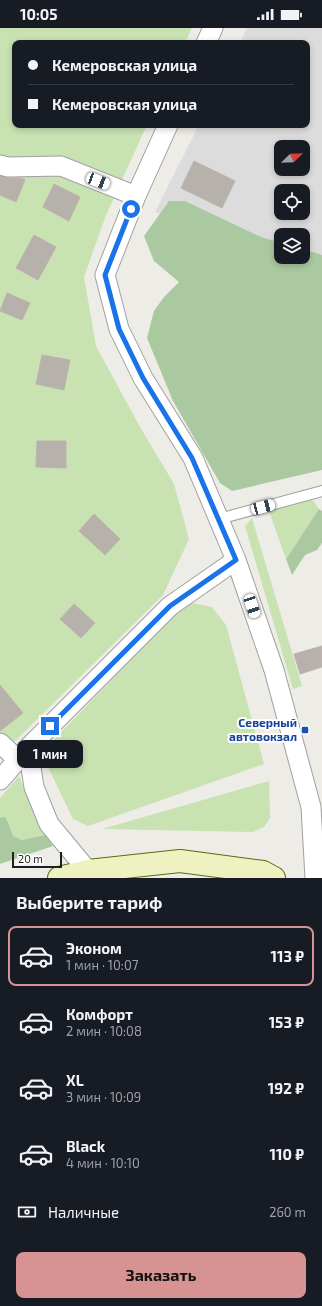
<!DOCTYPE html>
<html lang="ru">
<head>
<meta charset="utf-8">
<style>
  body { margin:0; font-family:"Exo 2",sans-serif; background:#20242c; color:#f1f3f6; height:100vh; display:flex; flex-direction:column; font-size:15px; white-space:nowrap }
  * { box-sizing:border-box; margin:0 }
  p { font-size:13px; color:#9ea1a6 }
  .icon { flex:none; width:22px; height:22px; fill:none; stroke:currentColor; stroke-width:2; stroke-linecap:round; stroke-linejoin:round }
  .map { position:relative; height:850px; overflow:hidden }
  .details { display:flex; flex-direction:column; background:#171b24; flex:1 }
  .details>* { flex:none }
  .hud { position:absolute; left:12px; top:12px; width:298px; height:88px; border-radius:8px; box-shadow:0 2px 6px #0003; display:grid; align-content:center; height:88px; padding:0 16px; background:#171b24 }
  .needle { width:26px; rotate:67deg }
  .fabs { position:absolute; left:274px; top:112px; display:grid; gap:8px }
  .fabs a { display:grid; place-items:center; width:36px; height:36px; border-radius:8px; background:#171b24; box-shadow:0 2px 6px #0003; font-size:20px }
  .scale { position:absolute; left:12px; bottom:10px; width:50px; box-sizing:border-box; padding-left:4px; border:2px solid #1f1f1f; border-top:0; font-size:11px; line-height:14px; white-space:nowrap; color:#1f1f1f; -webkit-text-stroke:3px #fff; paint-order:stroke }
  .end { position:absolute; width:18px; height:18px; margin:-9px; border:5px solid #1a73e8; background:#fff; box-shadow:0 0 0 2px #fff }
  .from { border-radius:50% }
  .bubble { position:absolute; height:28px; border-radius:8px; background:#171b24; box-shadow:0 2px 6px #0003; font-size:13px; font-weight:700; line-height:28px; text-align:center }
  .car { position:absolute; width:12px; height:24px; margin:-12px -6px; border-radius:5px; box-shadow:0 0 3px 1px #0007; background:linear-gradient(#fff 24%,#345 0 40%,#fff 0 76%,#345 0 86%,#fff 0) }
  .hud b { display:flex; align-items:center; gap:14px; height:38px; font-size:15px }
  .hud b+b { border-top:1px solid #363941 }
  .hud i { width:10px; height:10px; background:#f1f3f6 }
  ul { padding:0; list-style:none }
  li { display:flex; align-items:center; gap:12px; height:60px; margin:0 8px 6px; padding:0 8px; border:2px solid transparent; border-radius:8px }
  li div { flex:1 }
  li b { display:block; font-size:15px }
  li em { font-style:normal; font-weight:700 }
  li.current { border-color:#d69392 }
  li>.icon { width:36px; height:36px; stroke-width:1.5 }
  h2 { padding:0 16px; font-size:18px; line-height:48px }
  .pay { display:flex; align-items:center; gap:10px; height:44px; padding:0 16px; font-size:15px }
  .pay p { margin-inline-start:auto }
  .primary-button { display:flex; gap:8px; margin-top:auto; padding:8px 16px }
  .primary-button a { flex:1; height:46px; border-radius:8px; background:#d69392; color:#111; font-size:16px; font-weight:700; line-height:46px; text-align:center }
  .status { display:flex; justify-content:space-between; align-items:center; height:28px; padding:0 20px; background:#171b24; direction:ltr }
  .status svg { height:11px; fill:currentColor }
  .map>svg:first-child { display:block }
  .residential { fill:#dddcdc; fill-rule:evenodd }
  .grass { fill:#c8e2b2 }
  .forest { fill:#aac9a0 }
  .building { fill:#b7b1ac; stroke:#beb4aa }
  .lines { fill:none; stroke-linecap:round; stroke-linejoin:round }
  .lane-casing { stroke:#a0a0a0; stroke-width:12 }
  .street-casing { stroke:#a0a0a0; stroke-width:21 }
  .secondary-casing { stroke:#5d6912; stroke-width:24 }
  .lane { stroke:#fff; stroke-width:10 }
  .street { stroke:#fff; stroke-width:19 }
  .secondary { stroke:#eef2c0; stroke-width:22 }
  .route { stroke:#1a73e8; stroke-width:5 }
  .transit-dot { fill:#1a4fb4; stroke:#fff; stroke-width:1.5 }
  .labels { text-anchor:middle; stroke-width:4; stroke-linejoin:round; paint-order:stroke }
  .transit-label { font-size:12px; font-weight:bold; fill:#164399; stroke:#fff; text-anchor:end }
</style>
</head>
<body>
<div class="status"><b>10:05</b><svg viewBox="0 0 49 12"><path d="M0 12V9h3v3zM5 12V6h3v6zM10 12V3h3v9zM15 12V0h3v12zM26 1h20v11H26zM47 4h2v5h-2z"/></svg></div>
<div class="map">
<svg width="322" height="850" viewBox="0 0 322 850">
  <rect width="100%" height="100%" fill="#eeece6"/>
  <path class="residential" d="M247,0H322V258L155,184L199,97H307V15H240ZM281,119H303V141H281ZM281,163H303V185H281ZM281,207H303V229H281Z"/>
  <path class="grass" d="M0,0H192L185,15H15V97H147L106,187L84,249L96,318L140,399L174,456L189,511L163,567L0,728Z
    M311,470L319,481L286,531L269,483Z
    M252,490L302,658L293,661L245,498Z
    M192,575L212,579L226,597L264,736L88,798L73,791L47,737L46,720L178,582Z
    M19,748L29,773L45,807L22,812L12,808L10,799L5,790H0V770Z
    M269,753L270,790L264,799L253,804L102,801Z"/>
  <path class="forest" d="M169,173H185L261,209L281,215V229H303V221L322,227V442L232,463L220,455L173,373L147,310L154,283L164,269L179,254L154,233L144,208Z
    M319,481L322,483V515L317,522L305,527L292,547L286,531Z
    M5,789L10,799L13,808L22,812L45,807L53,818L0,836V790Z"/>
  <path class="building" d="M194,133L235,153L222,180L181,160Z
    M0,148L8,150H21L25,152L16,174L0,167Z
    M54,156L80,169L69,193L43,179Z
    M34,207L56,219L38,252L16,240Z
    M7,265L30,275L22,292L0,283Z
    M42,327L70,332L64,362L36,356Z
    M37,413H66V440L36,439Z
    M94,486L120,511L105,527L79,503Z
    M74,576L95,595L81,610L60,591Z
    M322,618V639L300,646L294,626Z
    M0,657L23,685L0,703Z"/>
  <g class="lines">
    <g class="lane-casing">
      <path id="lane" d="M219,491L322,463"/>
    </g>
    <g class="street-casing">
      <path id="street" d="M206,15L213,0
        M168,97L136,168L105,247L119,301L143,350L193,430L236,532L274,642L311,779L315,850
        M0,137L8,139L61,138L136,168
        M0,715L18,732
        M28,720L34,759L49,796L88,843
        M0,752L28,720L170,578L236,532"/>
    </g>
    <g class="secondary-casing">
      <path id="secondary" d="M59,850L88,843L180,833L263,844L274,850"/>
    </g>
    <use href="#lane" class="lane"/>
    <use href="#street" class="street"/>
    <use href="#secondary" class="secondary"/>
  </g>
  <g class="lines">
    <path class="route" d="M50,698L170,578L236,532L192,430L143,350L119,301L105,247L131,181"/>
  </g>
  <rect class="transit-dot" x="301" y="698" width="8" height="8" rx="2"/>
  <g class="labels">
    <g class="transit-label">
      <text x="297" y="699">Северный<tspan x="297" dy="14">автовокзал</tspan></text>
    </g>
  </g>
</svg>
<div class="fabs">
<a><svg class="needle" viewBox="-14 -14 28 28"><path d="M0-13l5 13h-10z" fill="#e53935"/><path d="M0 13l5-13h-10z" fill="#9ea1a6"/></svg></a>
<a><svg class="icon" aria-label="locate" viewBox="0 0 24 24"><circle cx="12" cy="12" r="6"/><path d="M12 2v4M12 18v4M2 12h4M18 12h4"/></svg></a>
<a><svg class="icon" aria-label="layers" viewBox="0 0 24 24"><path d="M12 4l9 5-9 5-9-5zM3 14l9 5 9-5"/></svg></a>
</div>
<div class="scale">20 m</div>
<i class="end from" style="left:131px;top:181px"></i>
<i class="end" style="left:50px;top:698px"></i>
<div class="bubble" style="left:17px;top:712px;width:66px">1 мин</div>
<i class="car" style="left:98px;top:153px;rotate:111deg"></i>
<i class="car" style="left:263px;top:479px;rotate:75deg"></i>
<i class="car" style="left:252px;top:578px;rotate:161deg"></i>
<div class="hud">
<b><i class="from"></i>Кемеровская улица</b>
<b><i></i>Кемеровская улица</b>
</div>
</div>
<section class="details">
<h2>Выберите тариф</h2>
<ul>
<li class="current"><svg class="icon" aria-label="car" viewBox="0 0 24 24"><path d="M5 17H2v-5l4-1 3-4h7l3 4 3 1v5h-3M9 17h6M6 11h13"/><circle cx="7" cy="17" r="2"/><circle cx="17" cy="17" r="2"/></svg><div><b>Эконом</b><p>1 мин · 10:07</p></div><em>113 ₽</em></li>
<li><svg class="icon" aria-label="car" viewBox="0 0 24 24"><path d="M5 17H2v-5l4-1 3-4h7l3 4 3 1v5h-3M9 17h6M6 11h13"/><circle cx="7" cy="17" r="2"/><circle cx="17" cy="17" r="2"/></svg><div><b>Комфорт</b><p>2 мин · 10:08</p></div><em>153 ₽</em></li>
<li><svg class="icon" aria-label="car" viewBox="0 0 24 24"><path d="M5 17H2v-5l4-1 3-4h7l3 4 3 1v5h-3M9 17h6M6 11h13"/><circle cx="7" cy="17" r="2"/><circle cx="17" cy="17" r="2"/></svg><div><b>XL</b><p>3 мин · 10:09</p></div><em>192 ₽</em></li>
<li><svg class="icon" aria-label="car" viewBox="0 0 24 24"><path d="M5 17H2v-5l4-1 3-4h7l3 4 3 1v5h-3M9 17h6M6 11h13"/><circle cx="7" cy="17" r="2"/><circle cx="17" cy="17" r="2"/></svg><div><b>Black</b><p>4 мин · 10:10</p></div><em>110 ₽</em></li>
</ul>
<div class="pay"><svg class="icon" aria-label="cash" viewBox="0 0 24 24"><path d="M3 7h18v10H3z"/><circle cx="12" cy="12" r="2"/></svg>Наличные<p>260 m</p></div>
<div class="primary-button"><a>Заказать</a></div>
</section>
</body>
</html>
